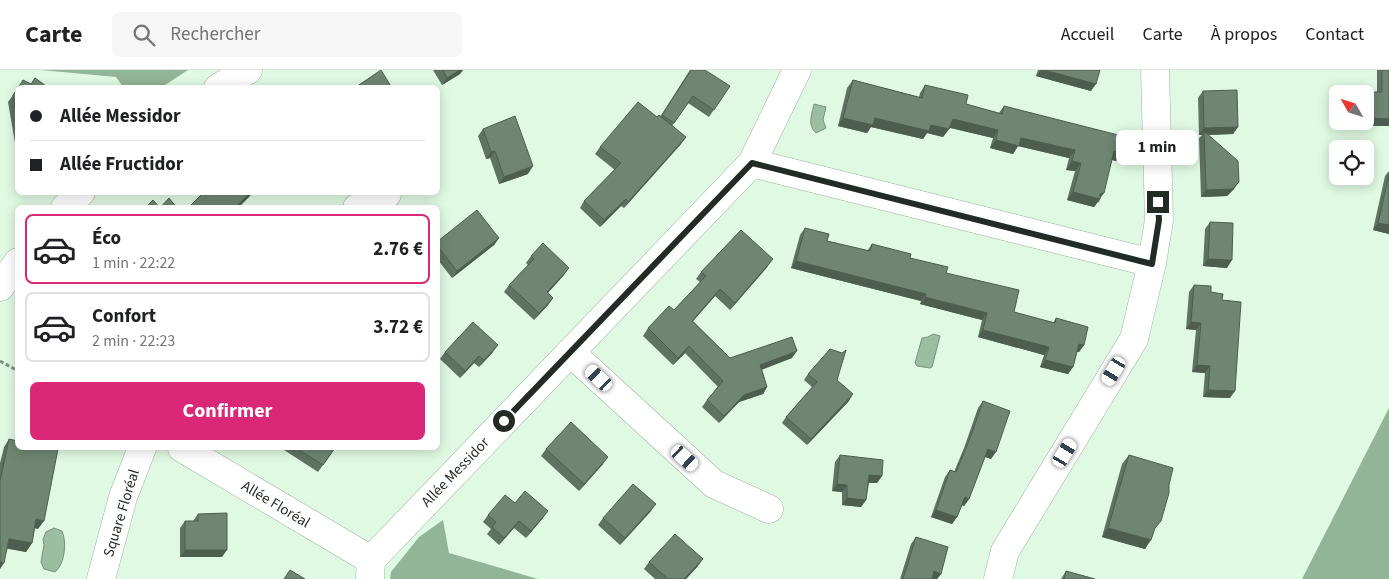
<!DOCTYPE html>
<html lang="fr">
<head>
<meta charset="utf-8">
<style>
  body { margin:0; font-family:"Source Sans 3",sans-serif; background:#f6f6f6; color:#202124; height:100vh; display:flex; flex-direction:column; font-size:19px; white-space:nowrap }
  * { box-sizing:border-box; margin:0 }
  p { font-size:16px; color:#757577 }
  .icon { flex:none; width:28px; height:28px; fill:none; stroke:currentColor; stroke-width:2; stroke-linecap:round; stroke-linejoin:round }
  .map { position:relative; flex:1; overflow:hidden }
  .panel { position:absolute; left:15px; top:135px; width:425px; height:245px; display:flex; flex-direction:column; background:#fff; border-radius:8px; box-shadow:0 2px 12px #0003 }
  .panel>* { flex:none }
  .top-card { position:absolute; left:15px; top:15px; width:425px; height:110px; border-radius:8px; box-shadow:0 2px 12px #0003; display:grid; align-content:center; height:110px; padding:0 15px; background:#fff }
  .needle { width:32px; rotate:309deg }
  .fabs { position:absolute; left:1329px; top:15px; display:grid; gap:10px }
  .fabs a { display:grid; place-items:center; width:45px; height:45px; border-radius:8px; background:#fff; box-shadow:0 2px 12px #0003; font-size:25px }
  .end { position:absolute; width:22px; height:22px; margin:-11px; border:6px solid #222c24; background:#fff; box-shadow:0 0 0 2px #fff }
  .from { border-radius:50% }
  .bubble { position:absolute; height:35px; border-radius:8px; background:#fff; box-shadow:0 2px 12px #0003; font-size:16px; font-weight:700; line-height:35px; text-align:center }
  .car { position:absolute; width:15px; height:30px; margin:-15px -8px; border-radius:6px; box-shadow:0 0 4px 1px #0007; background:linear-gradient(#fff 24%,#345 0 40%,#fff 0 76%,#345 0 86%,#fff 0) }
  .top-card b { display:flex; align-items:center; gap:18px; height:48px; font-size:19px }
  .top-card b+b { border-top:1px solid #e0e0e0 }
  .top-card i { width:12px; height:12px; background:#202124 }
  ul { padding:9px 0 0; list-style:none }
  li { display:flex; align-items:center; gap:15px; height:70px; margin:0 10px 8px; padding:0 5px; border:2px solid #e0e0e0; border-radius:8px }
  li div { flex:1 }
  li b { display:block; font-size:19px }
  li em { font-style:normal; font-weight:700 }
  li.current { border-color:#db2777 }
  li>.icon { width:45px; height:45px; stroke-width:1.5 }
  .primary-button { display:flex; gap:10px; margin-top:auto; padding:10px 15px }
  .primary-button a { flex:1; height:58px; border-radius:8px; background:#db2777; color:#fff; font-size:20px; font-weight:700; line-height:58px; text-align:center }
  header { display:flex; align-items:center; gap:30px; box-sizing:border-box; height:70px; padding:0 25px; background:#fff; border-bottom:1px solid #e0e0e0 }
  header strong { font-size:24px }
  nav { display:flex; gap:28px; margin-inline-start:auto; font-size:18px }
  .search { width:350px; height:45px; background:#f6f6f6; display:flex; align-items:center; gap:12px; box-sizing:border-box; padding:0 18px; border-radius:8px; color:#757577; font-size:19px }
  .map>svg:first-child { display:block }
  .forest { fill:#92b497 }
  .water { fill:#9bbda0; stroke:#77927b }
  .lines { fill:none; stroke-linecap:round; stroke-linejoin:round }
  .minor-casing { stroke:#9bb49e; stroke-width:29 }
  .path { stroke:#7d8f7f; stroke-width:3; stroke-dasharray:4 2.5; stroke-linecap:butt }
  .minor { stroke:#fff; stroke-width:28 }
  .wall { fill:#5f7362 }
  .shaded-wall { fill:#4d5e50 }
  .building { fill:#6e8672; stroke:#4d5e50 }
  .route { stroke:#222c24; stroke-width:6 }
  .labels { text-anchor:middle; stroke-width:4; stroke-linejoin:round; paint-order:stroke }
  .street-label { font-size:15px; fill:#222c24; stroke:#fff }
</style>
</head>
<body>
<header>
<strong>Carte</strong>
<div class="search"><svg class="icon" aria-label="search" viewBox="0 0 24 24"><circle cx="10" cy="10" r="6"/><path d="M15 15l6 6"/></svg>Rechercher</div>
<nav><a>Accueil</a><a>Carte</a><a>À propos</a><a>Contact</a></nav>
</header>
<div class="map">
<svg width="1389" height="509" viewBox="0 0 1389 509">
  <rect width="100%" height="100%" fill="#dff9e2"/>
  <path class="forest" d="M41,0H188L162,17L124,18L116,7Z
    M1389,338V509H1302Z
    M443,450L449,483L538,509H390L391,502L419,467Z"/>
  <path class="water" d="M814,34L826,37L823,50L826,58L816,63C807,55 812,44 814,34Z
    M933,264L940,266L932,297L930,298L917,296L915,293L922,268L928,267Z
    M54,458L62,461C67,472 65,494 55,502L44,499L41,492L44,475L43,469L46,462Z"/>
  <g class="lines">
    <g class="minor-casing">
      <path id="minor" d="M218,18L248,0
        M752,93L1152,193
        M65,138L81,122
        M357,138L387,124
        M0,217L18,192
        M570,282L714,414L769,439
        M182,378L371,490
        M101,509L123,427L142,378
        M370,509L371,490L752,93L797,0
        M998,509L1005,481L1134,269L1152,193L1159,150L1155,0"/>
    </g>
    <path class="path" d="M0,291L18,301"/>
    <use href="#minor" class="minor"/>
  </g>
  <path class="wall" d="M433,0H463L460,4L442,15Z
    M690,0L730,16L709,47L688,33L672,56L686,67L681,74L624,138L621,136L600,157L580,138L584,131L615,100L595,84L600,77L657,47H660Z
    M1038,0H1100L1091,21L1036,6Z
    M1377,0H1389V56H1365V29L1370,22H1377Z
    M853,10L919,27L920,23L925,15L966,34L999,43L1004,36L1122,83L1116,91L1112,90L1099,132H1098L1094,137L1067,130L1075,101L1066,100L1069,88L1018,76L1013,84L990,78L993,68L950,58L943,67L927,63L923,69L871,57L867,63L838,56L847,18Z
    M18,18V79H16L8,32Z
    M1203,21L1238,57L1233,64L1208,65L1234,119L1227,126L1201,127L1199,68L1202,65H1199L1198,28Z
    M483,59L528,104L499,114L490,88L486,89L478,66Z
    M1389,101V164L1373,160L1385,106Z
    M1210,152L1227,198L1203,196L1205,159Z
    M805,158L827,171L867,181L872,174L910,188L946,203L1014,242L1053,253L1056,248L1084,275L1079,282H1077L1073,297L1068,304L1040,297L1044,285L978,267L982,250L920,234L921,231L791,198L800,165Z
    M499,168L494,175L452,208L438,190V171Z
    M531,186L564,205L548,223L553,228L548,235L534,250L504,222L509,215L528,195L526,193Z
    M768,196L730,240L715,226L693,251L730,288H792L762,299L767,317L763,324L739,332L719,353L702,337L707,330L718,317L685,283L673,295L643,266L648,258L674,240L700,212L696,209L701,202Z
    M1194,215L1211,222L1222,230L1230,328L1203,327L1205,303L1192,302L1196,260L1186,259L1189,222Z
    M445,282H493L479,297L474,293L460,308L440,289Z
    M808,304L837,310L849,331L807,375L782,353L786,347L812,317L804,310Z
    M983,331L991,389L985,387L969,429L964,436L962,435L957,447L952,454L931,447L945,407L950,400L954,402L964,378L978,338Z
    M9,369L38,459L35,458L32,473L26,482L7,478L0,499V393L4,377Z
    M281,378H335L318,402Z
    M546,379L603,394L579,421L541,386Z
    M840,385L882,406L877,413H869L866,430L861,437L842,435V422L832,421L835,392Z
    M1129,385L1154,461L1145,479L1102,467L1122,394Z
    M515,433L543,448L526,468L514,458L499,475L487,464L491,459L483,452L488,445Z
    M651,441L620,475L598,455L603,448Z
    M198,444L222,487H180V458L185,451H193Z
    M916,467L941,504L937,509H900L911,474Z
    M649,492L698,496L686,509H655L644,499Z
    M1066,501L1095,509H1061Z"/>
  <path class="shaded-wall" d="M460,0H463L460,4L442,15L447,8Z
    M1041,0H1044L1096,14L1091,21L1036,6Z
    M843,48H875L931,55L949,59L943,67L927,63L923,69L871,57L867,63L838,56Z
    M1370,48L1389,49V56H1365Z
    M953,49L998,60L993,68L947,57Z
    M1238,57L1233,64L1204,65V61L1202,65H1199L1204,58Z
    M686,67L681,74L624,138L628,132Z
    M1021,68L1075,80L1069,88L1018,76L1013,84L990,78L996,70Z
    M495,81L490,88L486,89L491,82Z
    M1114,81L1122,83L1116,91L1108,89Z
    M1072,91L1081,93L1075,101L1066,100Z
    M533,96L528,104L499,114L504,107Z
    M1239,112L1234,119L1227,126L1201,127L1206,120Z
    M251,122H252L250,126L238,138H235Z
    M1073,122L1100,124L1104,123L1094,137L1067,130Z
    M626,129L621,136L600,157L604,150Z
    M1378,153L1389,155V164L1373,160Z
    M499,168L494,175L452,208L457,201Z
    M773,189L768,196L730,240L735,233Z
    M1208,189L1232,190L1227,198L1203,196Z
    M796,191L926,224L921,231L791,198Z
    M569,198L564,205L542,229L547,222Z
    M720,219L715,226L687,258L692,251Z
    M925,227L987,243L982,250L920,234Z
    M553,228L548,235L534,250L539,243Z
    M1191,252L1201,253L1196,260L1186,259Z
    M983,260L1049,277L1044,285L978,267Z
    M1079,274L1084,275L1079,282L1074,281Z
    M498,275L493,282L479,297L484,290Z
    M689,276L685,283L673,295L678,288Z
    M797,281L792,288L756,302L760,295Z
    M479,286L474,293L460,308L465,301Z
    M1045,290L1073,297L1068,304L1040,297Z
    M1197,295L1210,296L1205,303L1192,302Z
    M767,317L763,324L739,332L719,353L724,346L744,325Z
    M1208,320L1235,321L1230,328L1203,327Z
    M853,324L849,331L807,375L811,369Z
    M988,379L996,382L991,389L983,386Z
    M608,387L603,394L579,421L584,414Z
    M869,405L882,406L877,413L864,412Z
    M837,414L847,415L842,422L832,421Z
    M965,427L969,429L964,436L960,434Z
    M847,428L866,430L861,437L842,435Z
    M656,434L651,441L620,475L625,468Z
    M936,440L957,447L952,454L931,447Z
    M548,441L543,448L526,468L531,461Z
    M36,449L44,451L38,459L31,457Z
    M519,451L514,458L499,475L504,468Z
    M1108,458L1151,470L1145,479L1102,467Z
    M9,469L32,473L26,482L3,478Z
    M185,480H227L222,487H180Z
    M703,489L698,496L686,509H684Z
    M0,492L4,493L0,499Z
    M934,501L941,504L937,509H930Z"/>
  <path class="building" d="M381,0L392,18H356V17Z
    M443,0H460L447,8Z
    M691,0H705L730,16L714,40L693,26L674,53L662,45Z
    M1044,0H1100L1096,14Z
    M1382,0H1389V49L1370,48V22H1382Z
    M35,8L49,18H18L23,10L31,14Z
    M853,10L922,28L925,15L968,25L966,34L1002,44L1004,36L1126,67L1122,83L1114,81L1104,123L1100,124V129L1073,122L1081,93L1072,91L1075,80L1021,68L1019,76L996,70L998,60L953,49L949,59L931,55L929,61L875,48L873,55L843,48Z
    M18,18V54L13,25Z
    M1237,20L1238,57L1204,58L1203,21Z
    M638,32L657,47L659,45L686,67L628,132L626,129L604,150L584,131L621,93L600,77Z
    M515,46L533,96L504,107L495,81L491,82L483,59Z
    M1204,61L1238,91L1239,112L1232,119L1206,120Z
    M1389,105V155L1378,153Z
    M204,122H251L235,138H188Z
    M169,128L177,138H160Z
    M153,130L160,138H145Z
    M477,140L499,168L457,201L438,177V171Z
    M1210,152L1233,153L1232,190L1208,189Z
    M805,158L829,164L827,171L870,181L872,174L911,184L910,188L948,197L946,203L1019,220L1014,242L1055,253L1056,248L1088,257L1084,275L1079,274L1073,297L1045,290L1049,277L983,260L987,243L925,227L926,224L796,191Z
    M741,160L773,189L735,233L720,219L692,251L730,288L792,267L797,281L760,295L767,317L744,325L724,346L707,330L723,311L689,276L678,288L648,258L669,236L674,240L706,206L701,202Z
    M543,173L569,198L547,222L553,228L539,243L509,215L534,189L531,186Z
    M1194,215L1211,216V222L1223,224L1222,230L1241,232L1235,321L1208,320L1210,296L1197,295L1201,253L1191,252Z
    M473,252L498,275L484,290L479,286L465,301L445,282Z
    M830,279L842,283L846,280L837,310L853,324L811,369L786,347L817,312L808,304Z
    M983,331L1010,341L996,382L988,379L969,429L965,427L957,447L936,440L950,400L956,402L969,371Z
    M571,352L608,387L584,414L546,379Z
    M9,369L18,371V378H49L58,379L44,451L36,449L32,473L9,469L4,493L0,492V411Z
    M296,378H335L323,395Z
    M840,385L883,390L882,406L869,405L866,430L847,428V415L837,414Z
    M1129,385L1173,398L1169,415V423L1161,451L1155,458L1151,470L1108,458Z
    M633,414L656,434L625,468L603,448Z
    M525,421L548,441L531,461L519,451L504,468L492,457L496,452L488,445L505,425L515,433Z
    M227,443V480H185V451H198V444Z
    M675,464L703,489L684,509H668L649,492Z
    M916,467L948,477L941,504L934,501L932,509H903Z
    M290,500L305,509H284Z
    M1066,501L1095,509H1064Z"/>
  <g class="lines">
    <path class="route" d="M504,351L752,93L1152,194L1159,150L1158,132"/>
  </g>
  <g class="labels">
    <g class="street-label">
      <text transform="translate(455 402) rotate(-46)" y="5">Allée Messidor</text>
      <text transform="translate(276 434) rotate(31)" y="5">Allée Floréal</text>
      <text transform="translate(121 443) rotate(-73)" y="5">Square Floréal</text>
    </g>
  </g>
</svg>
<div class="fabs">
<a><svg class="needle" viewBox="-14 -14 28 28"><path d="M0-13l5 13h-10z" fill="#e53935"/><path d="M0 13l5-13h-10z" fill="#757577"/></svg></a>
<a><svg class="icon" aria-label="locate" viewBox="0 0 24 24"><circle cx="12" cy="12" r="6"/><path d="M12 2v4M12 18v4M2 12h4M18 12h4"/></svg></a>
</div>
<i class="end from" style="left:504px;top:351px"></i>
<i class="end" style="left:1158px;top:132px"></i>
<div class="bubble" style="left:1116px;top:60px;width:82px">1 min</div>
<i class="car" style="left:1114px;top:301px;rotate:211deg"></i>
<i class="car" style="left:599px;top:308px;rotate:313deg"></i>
<i class="car" style="left:1065px;top:383px;rotate:31deg"></i>
<i class="car" style="left:685px;top:388px;rotate:132deg"></i>
<div class="top-card">
<b><i class="from"></i>Allée Messidor</b>
<b><i></i>Allée Fructidor</b>
</div>
<section class="panel">
<ul>
<li class="current"><svg class="icon" aria-label="car" viewBox="0 0 24 24"><path d="M5 17H2v-5l4-1 3-4h7l3 4 3 1v5h-3M9 17h6M6 11h13"/><circle cx="7" cy="17" r="2"/><circle cx="17" cy="17" r="2"/></svg><div><b>Éco</b><p>1 min · 22:22</p></div><em>2.76 €</em></li>
<li><svg class="icon" aria-label="car" viewBox="0 0 24 24"><path d="M5 17H2v-5l4-1 3-4h7l3 4 3 1v5h-3M9 17h6M6 11h13"/><circle cx="7" cy="17" r="2"/><circle cx="17" cy="17" r="2"/></svg><div><b>Confort</b><p>2 min · 22:23</p></div><em>3.72 €</em></li>
</ul>
<div class="primary-button"><a>Confirmer</a></div>
</section>
</div>
</body>
</html>
